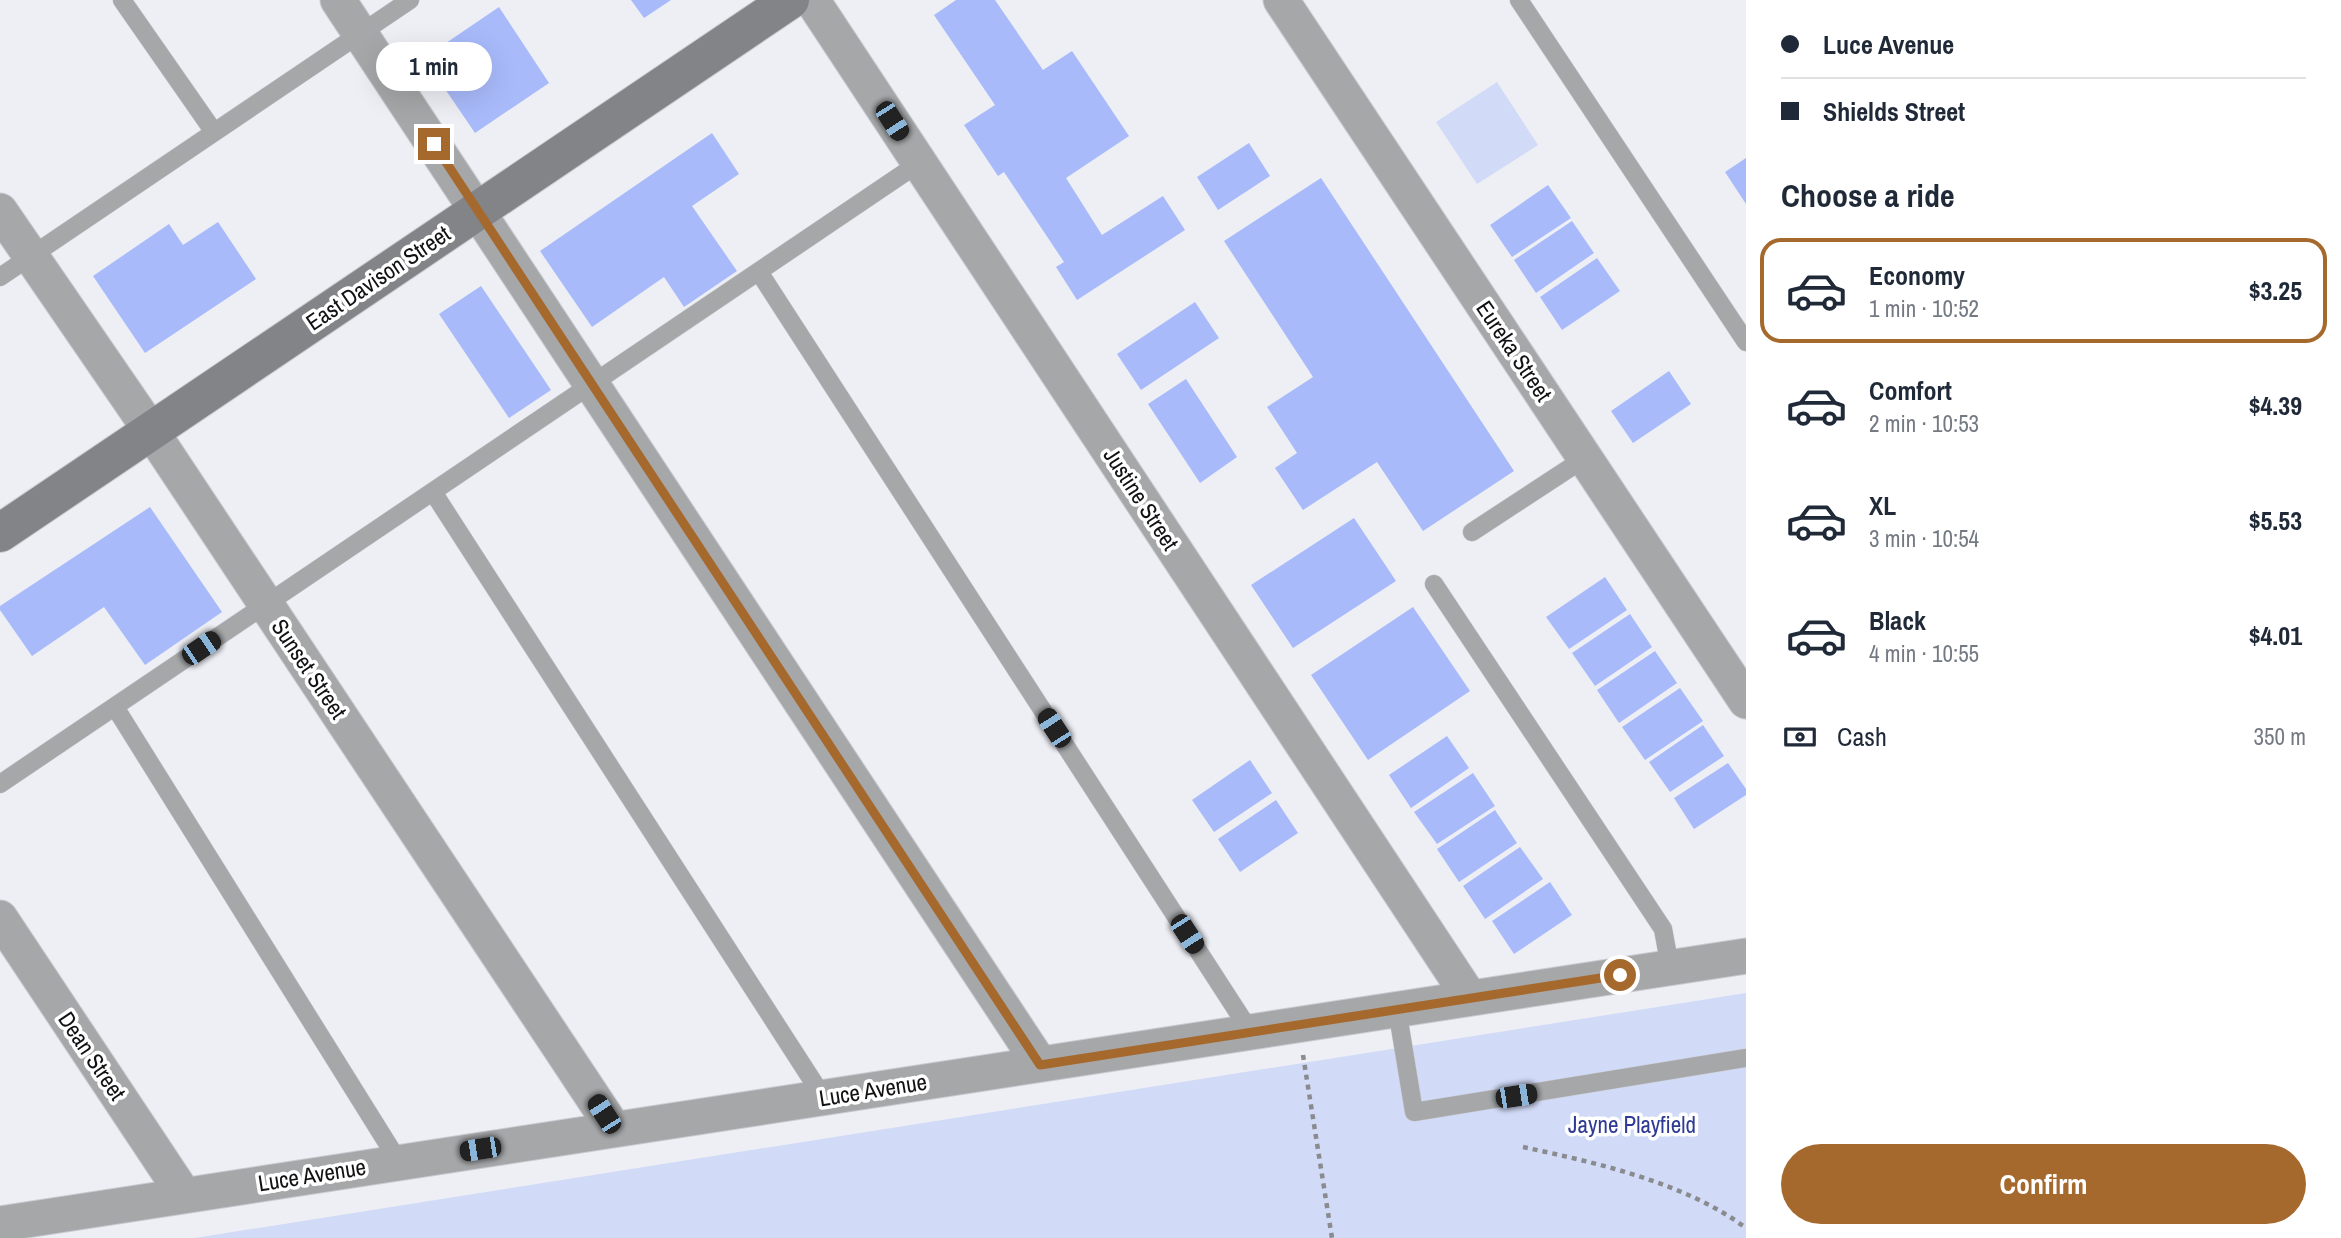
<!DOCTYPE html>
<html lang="en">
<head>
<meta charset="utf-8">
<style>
  body { margin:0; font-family:"Archivo Narrow",sans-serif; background:#f6f6f7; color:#1f2937; height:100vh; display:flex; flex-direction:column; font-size:26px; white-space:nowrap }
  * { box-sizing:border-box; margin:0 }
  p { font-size:23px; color:#747a83 }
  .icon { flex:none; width:38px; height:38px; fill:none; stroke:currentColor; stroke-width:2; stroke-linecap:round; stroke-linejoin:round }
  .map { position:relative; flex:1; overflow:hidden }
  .panel { display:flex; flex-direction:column; background:#fff; width:595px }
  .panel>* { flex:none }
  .top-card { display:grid; align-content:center; height:154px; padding:0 35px; background:#fff }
  .end { position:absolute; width:32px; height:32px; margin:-16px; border:9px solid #a6692d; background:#fff; box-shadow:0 0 0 4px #fff }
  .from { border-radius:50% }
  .bubble { position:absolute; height:49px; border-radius:24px; background:#fff; box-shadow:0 7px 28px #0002; font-size:23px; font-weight:700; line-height:49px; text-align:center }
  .car { position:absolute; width:21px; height:42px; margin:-21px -10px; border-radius:9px; box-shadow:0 0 5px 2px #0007; background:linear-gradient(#222 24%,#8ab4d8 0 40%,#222 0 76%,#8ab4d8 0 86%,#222 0) }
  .top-card b { display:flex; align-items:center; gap:24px; height:66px; font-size:26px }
  .top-card b+b { border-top:2px solid #e0e1e3 }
  .top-card i { width:18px; height:18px; background:#1f2937 }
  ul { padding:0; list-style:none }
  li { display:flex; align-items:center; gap:21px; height:105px; margin:0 14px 10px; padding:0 21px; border:4px solid transparent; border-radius:21px }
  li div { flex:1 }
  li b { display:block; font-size:26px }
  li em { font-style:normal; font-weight:700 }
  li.active { border-color:#a6692d }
  li>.icon { width:63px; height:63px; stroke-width:1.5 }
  h2 { padding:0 35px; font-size:32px; line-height:84px }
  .pay { display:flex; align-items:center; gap:18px; height:77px; padding:0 35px; font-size:26px }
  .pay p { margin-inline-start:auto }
  .action { display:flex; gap:14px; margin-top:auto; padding:14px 35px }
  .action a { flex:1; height:80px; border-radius:42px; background:#a6692d; color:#fff; font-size:28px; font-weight:700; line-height:80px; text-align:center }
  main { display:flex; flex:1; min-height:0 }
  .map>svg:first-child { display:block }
  .green { fill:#d1daf7 }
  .building { fill:#a8bafa }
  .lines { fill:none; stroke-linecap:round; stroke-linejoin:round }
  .service-casing { stroke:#cacbd1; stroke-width:19 }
  .minor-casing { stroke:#cacbd1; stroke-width:37 }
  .secondary-casing { stroke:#cacbd1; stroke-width:40 }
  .path { stroke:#8a8b8f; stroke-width:4.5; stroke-dasharray:5 5; stroke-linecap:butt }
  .service { stroke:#a6a7a9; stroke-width:18 }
  .minor { stroke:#a6a7a9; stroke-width:35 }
  .secondary { stroke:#828487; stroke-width:38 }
  .route { stroke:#a6692d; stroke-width:9 }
  .labels { text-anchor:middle; stroke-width:7; stroke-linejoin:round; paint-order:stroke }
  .street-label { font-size:23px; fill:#111113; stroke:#fff }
  .park-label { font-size:23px; fill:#2e3a93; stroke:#fff }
</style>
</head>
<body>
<main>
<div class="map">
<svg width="1746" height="1238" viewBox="0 0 1746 1238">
  <rect width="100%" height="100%" fill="#edeff5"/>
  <path class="green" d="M1497,82L1538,145L1477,184L1436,122Z
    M1746,993V1238H195Z"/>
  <path class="building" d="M631,0H671L644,18Z
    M956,0H995L1043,70L1072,51L1129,136L1066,178L1102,235L1163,196L1185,230L1077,300L1056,267L1064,262L1004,172L998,176L964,125L995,105L934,15Z
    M499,7L549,83L475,133L424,58Z
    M712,133L739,174L692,206L737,271L684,307L664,277L592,327L540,251Z
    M1249,143L1270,176L1218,210L1197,177Z
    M1746,158V204L1725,172Z
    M1321,178L1514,471L1423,531L1377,462L1303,510L1275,468L1297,453L1267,407L1313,377L1224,241Z
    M1548,185L1571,218L1512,257L1490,225Z
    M1572,221L1594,253L1536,293L1514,260Z
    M218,222L256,279L145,353L93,276L169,224L183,245Z
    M1597,258L1620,291L1562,330L1540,297Z
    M481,286L551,390L509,418L439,314Z
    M1195,302L1219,338L1141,390L1117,354Z
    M1669,371L1691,404L1633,443L1611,411Z
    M1186,379L1237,457L1200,483L1148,404Z
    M150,507L222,612L145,665L104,607L32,656L0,610V606Z
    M1354,518L1396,581L1293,648L1251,585Z
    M1605,577L1627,610L1569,649L1546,617Z
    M1413,607L1470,691L1368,760L1311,675Z
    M1630,614L1652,647L1595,686L1572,653Z
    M1655,651L1677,683L1619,723L1597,690Z
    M1680,688L1703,721L1645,760L1622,727Z
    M1703,725L1724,756L1670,792L1649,762Z
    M1447,736L1469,768L1411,808L1389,775Z
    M1250,760L1272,793L1214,832L1192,800Z
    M1728,763L1746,789V795L1694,829L1674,798Z
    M1473,773L1495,806L1437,844L1414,812Z
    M1276,800L1298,833L1240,872L1218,839Z
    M1495,810L1517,843L1459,882L1437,849Z
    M1520,847L1543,879L1485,919L1463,886Z
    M1550,882L1572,915L1514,954L1492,921Z"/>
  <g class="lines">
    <g class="service-casing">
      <path id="service" d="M122,0L214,132
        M1519,0L1746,342
        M759,272L1250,1031
        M0,277L410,0
        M433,492L823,1097
        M1472,532L1585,458
        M1434,584L1663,929L1670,967
        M115,707L399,1162
        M0,784L919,163
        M1397,1009L1414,1112L1746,1058"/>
    </g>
    <g class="minor-casing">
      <path id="minor" d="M338,0L1040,1064
        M812,0L1470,998
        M1281,0L1746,701
        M0,211L151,431L614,1129
        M0,918L184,1195
        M0,1224L1746,956"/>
    </g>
    <g class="secondary-casing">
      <path id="secondary" d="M0,533L790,0"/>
    </g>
    <path class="path" d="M1303,1055L1332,1238
      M1523,1147C1597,1163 1684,1182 1746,1228"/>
    <use href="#service" class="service"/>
    <use href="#minor" class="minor"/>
    <use href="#secondary" class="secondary"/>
  </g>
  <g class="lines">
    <path class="route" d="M434,144L1040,1065L1620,975"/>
  </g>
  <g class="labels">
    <g class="street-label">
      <text transform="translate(378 278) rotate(-34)" y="8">East Davison Street</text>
      <text transform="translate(1514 351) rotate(56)" y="8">Eureka Street</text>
      <text transform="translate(1141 499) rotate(57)" y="8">Justine Street</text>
      <text transform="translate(309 669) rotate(56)" y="8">Sunset Street</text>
      <text transform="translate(92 1056) rotate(56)" y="8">Dean Street</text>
      <text transform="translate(873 1090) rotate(-9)" y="8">Luce Avenue</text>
      <text transform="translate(312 1175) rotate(-9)" y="8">Luce Avenue</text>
    </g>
    <g class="park-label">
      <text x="1632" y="1133">Jayne Playfield</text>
    </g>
  </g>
</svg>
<i class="end from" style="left:1620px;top:975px"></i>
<i class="end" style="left:434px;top:144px"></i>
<div class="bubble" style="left:376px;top:42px;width:116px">1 min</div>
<i class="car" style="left:892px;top:121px;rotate:147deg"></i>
<i class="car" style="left:201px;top:648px;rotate:56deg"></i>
<i class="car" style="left:1054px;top:728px;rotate:327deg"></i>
<i class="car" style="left:1187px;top:934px;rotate:147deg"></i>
<i class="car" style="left:1516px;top:1096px;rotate:81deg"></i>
<i class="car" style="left:604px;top:1114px;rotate:327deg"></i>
<i class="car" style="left:480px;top:1149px;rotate:261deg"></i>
</div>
<section class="panel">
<div class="top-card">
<b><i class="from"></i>Luce Avenue</b>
<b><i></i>Shields Street</b>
</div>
<h2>Choose a ride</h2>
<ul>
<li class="active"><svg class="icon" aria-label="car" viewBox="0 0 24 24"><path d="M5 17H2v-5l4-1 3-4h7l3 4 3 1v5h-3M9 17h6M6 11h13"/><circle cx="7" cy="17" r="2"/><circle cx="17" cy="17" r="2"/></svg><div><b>Economy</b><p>1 min · 10:52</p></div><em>$3.25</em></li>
<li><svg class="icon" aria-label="car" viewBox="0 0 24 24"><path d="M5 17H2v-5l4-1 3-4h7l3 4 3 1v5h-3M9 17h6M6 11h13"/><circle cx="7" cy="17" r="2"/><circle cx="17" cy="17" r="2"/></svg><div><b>Comfort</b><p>2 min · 10:53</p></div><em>$4.39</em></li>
<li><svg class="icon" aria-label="car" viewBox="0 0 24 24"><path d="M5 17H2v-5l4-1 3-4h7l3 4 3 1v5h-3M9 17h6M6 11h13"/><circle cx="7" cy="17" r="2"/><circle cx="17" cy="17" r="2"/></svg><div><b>XL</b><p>3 min · 10:54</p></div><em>$5.53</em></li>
<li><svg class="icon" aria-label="car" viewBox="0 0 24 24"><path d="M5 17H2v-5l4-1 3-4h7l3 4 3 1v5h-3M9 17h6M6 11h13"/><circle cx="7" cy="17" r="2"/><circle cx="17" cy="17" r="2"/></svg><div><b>Black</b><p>4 min · 10:55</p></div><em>$4.01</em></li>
</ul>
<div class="pay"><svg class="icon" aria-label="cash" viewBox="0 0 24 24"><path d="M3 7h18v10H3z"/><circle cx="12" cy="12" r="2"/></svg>Cash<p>350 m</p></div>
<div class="action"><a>Confirm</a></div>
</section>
</main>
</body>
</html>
